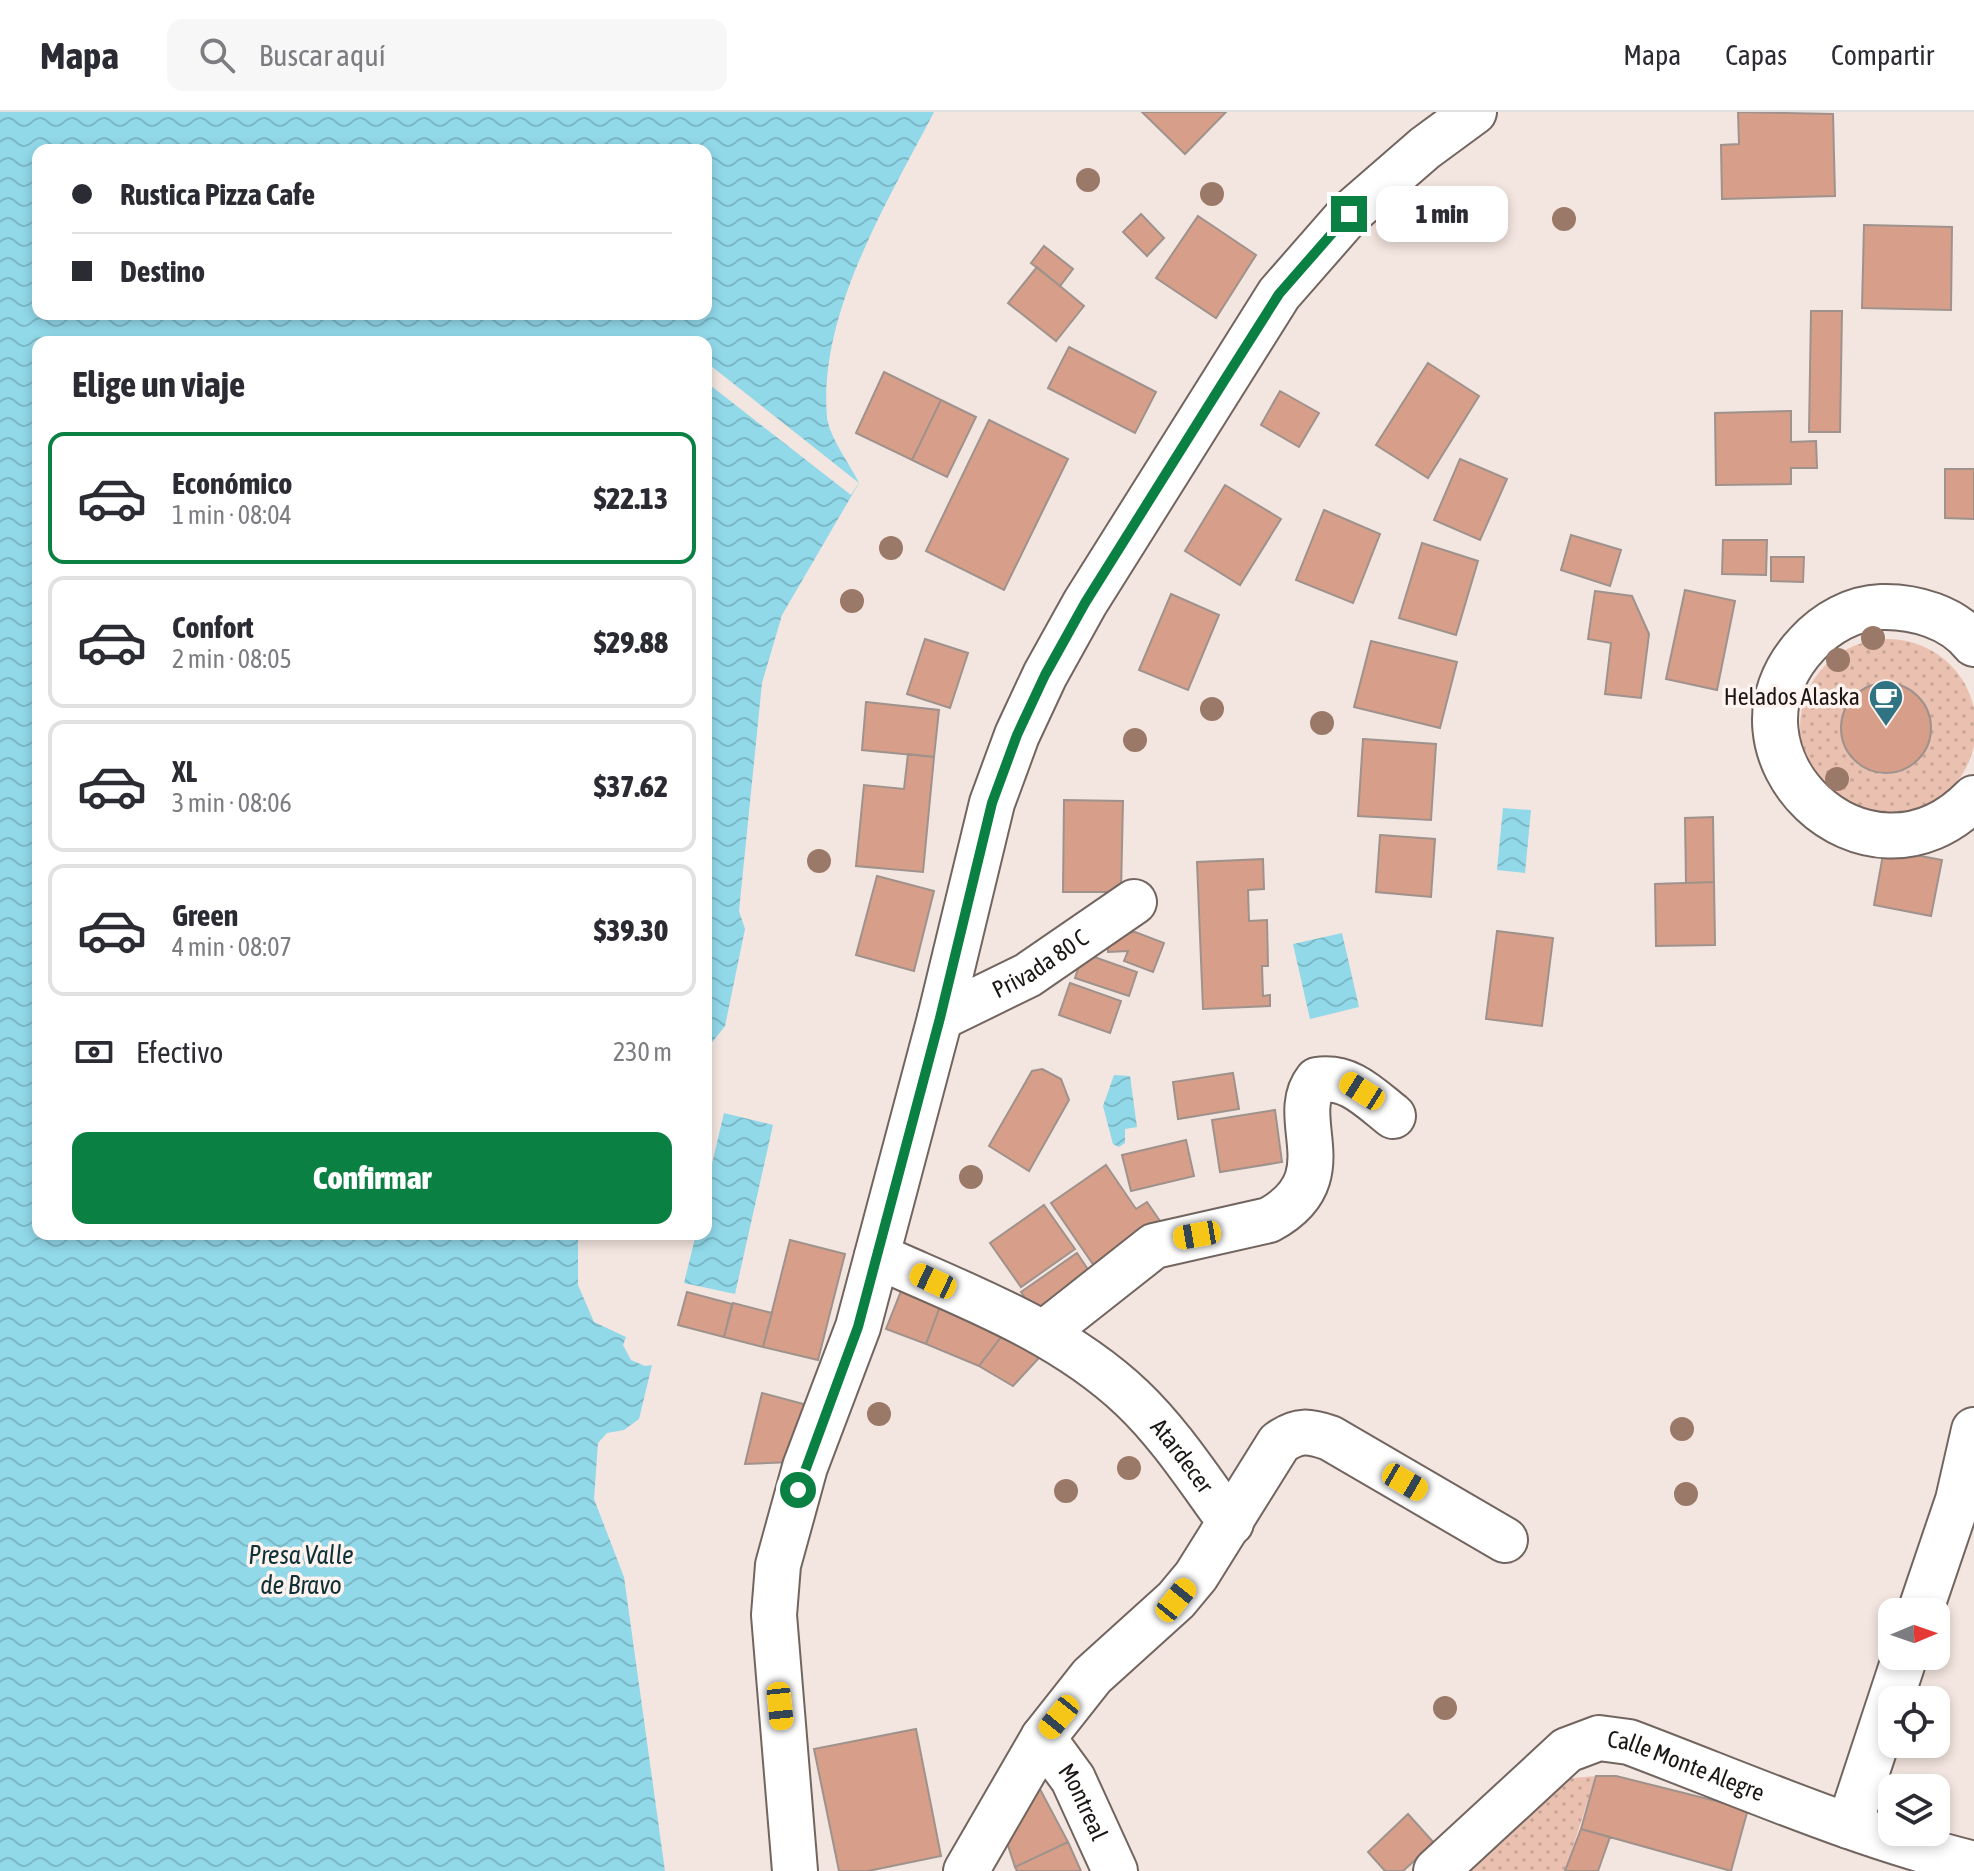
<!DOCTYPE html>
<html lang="es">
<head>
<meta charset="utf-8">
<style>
  body { margin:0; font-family:"Asap Condensed",sans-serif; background:#f7f7f7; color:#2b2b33; height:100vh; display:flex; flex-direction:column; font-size:30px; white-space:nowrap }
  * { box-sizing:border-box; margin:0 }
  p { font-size:26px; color:#7c7c81 }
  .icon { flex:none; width:44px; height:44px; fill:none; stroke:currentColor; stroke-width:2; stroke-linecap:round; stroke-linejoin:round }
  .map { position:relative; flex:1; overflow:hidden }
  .sheet { position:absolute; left:32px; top:224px; width:680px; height:904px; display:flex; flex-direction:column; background:#fff; border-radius:16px; box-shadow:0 4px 12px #0003 }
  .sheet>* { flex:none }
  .guide { position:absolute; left:32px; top:32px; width:680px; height:176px; border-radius:16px; box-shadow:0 4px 12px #0003; display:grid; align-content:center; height:176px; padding:0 40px; background:#fff }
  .needle { width:52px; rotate:88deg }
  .fabs { position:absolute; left:1878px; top:1486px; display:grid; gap:16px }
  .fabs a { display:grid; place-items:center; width:72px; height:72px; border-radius:16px; background:#fff; box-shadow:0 4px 12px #0003; font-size:40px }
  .end { position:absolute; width:36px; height:36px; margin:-18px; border:10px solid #0b8043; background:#fff; box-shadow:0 0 0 4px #fff }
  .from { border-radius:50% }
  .bubble { position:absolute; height:56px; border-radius:16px; background:#fff; box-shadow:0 4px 12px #0003; font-size:26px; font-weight:800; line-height:56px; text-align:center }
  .car { position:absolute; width:24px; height:48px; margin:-24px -12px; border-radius:10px; box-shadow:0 0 6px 2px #0007; background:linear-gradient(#f5c518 24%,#345 0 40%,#f5c518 0 76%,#345 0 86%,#f5c518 0) }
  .guide b { display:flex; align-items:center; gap:28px; height:76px; font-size:30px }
  .guide b+b { border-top:2px solid #e1e1e2 }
  .guide i { width:20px; height:20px; background:#2b2b33 }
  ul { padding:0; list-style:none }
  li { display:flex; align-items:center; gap:24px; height:132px; margin:0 16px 12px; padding:0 24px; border:4px solid #e1e1e2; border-radius:16px }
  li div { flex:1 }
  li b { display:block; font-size:30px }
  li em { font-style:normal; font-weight:800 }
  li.selected { border-color:#0b8043 }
  li>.icon { width:72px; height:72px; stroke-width:1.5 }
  h2 { padding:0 40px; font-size:36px; line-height:96px }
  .pay { display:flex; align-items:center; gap:20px; height:88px; padding:0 40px; font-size:30px }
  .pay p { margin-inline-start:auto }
  .cta { display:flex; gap:16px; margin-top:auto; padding:16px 40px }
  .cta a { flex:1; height:92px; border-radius:16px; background:#0b8043; color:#fff; font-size:32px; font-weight:800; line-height:92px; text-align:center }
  header { display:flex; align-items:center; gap:48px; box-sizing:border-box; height:112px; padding:0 40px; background:#fff; border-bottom:2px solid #e1e1e2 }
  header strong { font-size:38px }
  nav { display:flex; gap:44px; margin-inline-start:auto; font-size:28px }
  .search { width:560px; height:72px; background:#f7f7f7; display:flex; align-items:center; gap:20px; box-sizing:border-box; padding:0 28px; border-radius:16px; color:#7c7c81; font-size:30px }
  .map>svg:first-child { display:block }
  .grass { fill:url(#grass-dots) }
  .water { fill:url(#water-waves); fill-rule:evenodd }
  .pier { fill:#f3e5df }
  .building { fill:#d79f89; stroke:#9f928c; stroke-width:2 }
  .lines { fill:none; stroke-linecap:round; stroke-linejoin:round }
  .minor-casing { stroke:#726560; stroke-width:48 }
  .major-casing { stroke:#726560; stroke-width:48 }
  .minor { stroke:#fff; stroke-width:44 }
  .major { stroke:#fff; stroke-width:44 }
  .tree { fill:#9b7968 }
  .route { stroke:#0b8043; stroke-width:10 }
  .labels { text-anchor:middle; stroke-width:7; stroke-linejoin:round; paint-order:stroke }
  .poi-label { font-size:24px; fill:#1c1715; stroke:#fef3ee; text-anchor:end }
  .street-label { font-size:24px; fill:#1c1715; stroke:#fef3ee }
  .water-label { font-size:26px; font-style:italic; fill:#0e3138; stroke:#fef3ee }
</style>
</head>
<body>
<header>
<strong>Mapa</strong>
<div class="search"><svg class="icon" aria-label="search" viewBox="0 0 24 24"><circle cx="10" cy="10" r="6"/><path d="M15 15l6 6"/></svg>Buscar aquí</div>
<nav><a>Mapa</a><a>Capas</a><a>Compartir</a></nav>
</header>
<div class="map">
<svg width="1974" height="1759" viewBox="0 0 1974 1759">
  <defs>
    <pattern id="grass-dots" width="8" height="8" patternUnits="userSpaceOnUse" patternTransform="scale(2)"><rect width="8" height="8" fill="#eac1b0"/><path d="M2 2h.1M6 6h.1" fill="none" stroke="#c8a596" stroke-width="1.8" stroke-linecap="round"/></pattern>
    <pattern id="water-waves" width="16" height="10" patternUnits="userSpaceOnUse" patternTransform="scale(2)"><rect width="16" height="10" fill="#91d8e9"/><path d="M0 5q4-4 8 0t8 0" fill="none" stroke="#7cb9c7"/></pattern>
  </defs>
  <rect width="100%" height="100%" fill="#f3e5df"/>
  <path class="grass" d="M1800 615a88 88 0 1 1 176 0a88 88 0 1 1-176 0Z
    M1596,1664L1565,1759H1453L1550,1668Z"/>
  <path class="water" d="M0,0H934C888,89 818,201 827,305C829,325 850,352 859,371L782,503L762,571L739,799L745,817L725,914L706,938V230H38V1122H578V1173L594,1210L626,1225L623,1233L631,1248L645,1254L652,1253L639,1307L624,1318L607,1321L598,1331L594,1387L624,1465L665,1759H0ZM38,38H706V202H38Z
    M1503,696L1531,698L1525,761L1497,758Z
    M1342,821L1359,895L1310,907L1293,832Z
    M1114,963L1130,964L1137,1015L1125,1017V1031L1119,1035L1113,1032L1103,994Z
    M724,1001L773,1013L735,1182L684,1171L696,1122H706V1077Z"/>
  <path class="pier" d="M706,250L859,371L851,383L706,270Z"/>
  <path class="building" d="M1142,0H1226L1185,42Z
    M1738,0L1833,2L1835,84L1722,87L1721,33L1739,32Z
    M1141,102L1164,126L1147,144L1123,120Z
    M1198,104L1256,143L1216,206L1156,166Z
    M1864,113L1952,115L1951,198L1862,196Z
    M1044,134L1073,157L1060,174L1031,151Z
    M1037,155L1084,194L1056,229L1008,191Z
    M1811,199H1842L1840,320H1809Z
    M1069,235L1156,280L1135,321L1048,276Z
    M1428,251L1479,284L1428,366L1376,333Z
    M884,260L941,288L912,348L856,321Z
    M1280,279L1319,301L1299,335L1261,313Z
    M941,288L976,305L947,365L912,348Z
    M1791,299V330L1816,329L1817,356H1791V372L1716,373L1715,301Z
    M989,308L1068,347L1004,478L926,439Z
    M1460,347L1507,367L1480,428L1434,408Z
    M1945,357H1974V407L1945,406Z
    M1225,373L1281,407L1240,473L1185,439Z
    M1324,398L1380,422L1353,491L1296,468Z
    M1571,423L1621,438L1610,474L1561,458Z
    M1723,428H1767L1766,463L1722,462Z
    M1422,431L1478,449L1456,523L1399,506Z
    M1771,445H1804L1803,470L1771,469Z
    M1685,478L1735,489L1717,578L1666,567Z
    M1595,479L1632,484L1649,522L1641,586L1605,582L1611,531L1588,527Z
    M1171,482L1219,503L1188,578L1139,558Z
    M925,527L968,541L950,596L907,582Z
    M1371,529L1457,550L1440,616L1354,595Z
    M1841 616a45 45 0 1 1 90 0a45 45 0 1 1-90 0Z
    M866,590L939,598L934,645L862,638Z
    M1363,627L1436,632L1431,708L1358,704Z
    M908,642L934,645L923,760L856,754L864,673L904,677Z
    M1064,688L1123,689L1121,780H1063Z
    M1713,705L1714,770L1686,771L1685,706Z
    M1380,723L1435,727L1431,785L1376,780Z
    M1884,737L1942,748L1931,804L1874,793Z
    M1263,747L1264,777L1248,778L1249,809L1267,808L1268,854H1262L1263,884L1270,883V894L1203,897L1197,750Z
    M877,764L934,779L914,859L856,843Z
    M1714,770L1715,833L1656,834L1655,772Z
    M1497,819L1553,826L1542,914L1486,907Z
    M1135,820L1164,831L1153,860L1124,849L1128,839L1108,840L1107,822Z
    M1083,841L1137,860L1129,884L1075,866Z
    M1070,871L1121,889L1110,921L1059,903Z
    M1042,957L1061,967L1069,988L1029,1059L989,1034L1032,959Z
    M1233,961L1239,997L1178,1007L1173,970Z
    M1275,998L1282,1050L1220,1060L1212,1008Z
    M1186,1028L1194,1064L1131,1079L1122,1043Z
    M1106,1053L1136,1097L1147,1090L1162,1112L1097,1158L1051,1091Z
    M1044,1093L1075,1137L1021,1175L990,1131Z
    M790,1128L845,1142L818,1248L763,1235Z
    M1077,1141L1091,1162L1036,1201L1021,1180Z
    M905,1169L944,1184L926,1232L886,1217Z
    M687,1180L732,1192L724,1225L678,1213Z
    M944,1184L1011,1212L979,1254L926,1232Z
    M733,1191L772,1201L763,1235L724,1225Z
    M1011,1212L1050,1234L1013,1274L979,1254Z
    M762,1281L807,1293L792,1350L745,1352Z
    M916,1617L941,1744L868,1759H839L814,1637Z
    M1033,1664L1068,1730L1015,1755L1002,1715Z
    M1596,1664H1616L1748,1697L1731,1759L1581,1717Z
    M1408,1702L1434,1731L1403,1759H1385L1368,1740Z
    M1581,1717L1610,1725L1598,1759H1565Z
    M1068,1730L1081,1759H1017L1015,1755Z"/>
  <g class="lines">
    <g class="minor-casing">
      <g id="minor">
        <path d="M1974,532C1953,505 1914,494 1881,495C1853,496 1826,511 1807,532C1706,640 1867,796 1974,686"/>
        <path id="s1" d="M940,906L1028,863L1134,790"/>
        <path id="s2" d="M877,1144C966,1184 1060,1218 1132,1286C1170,1322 1200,1369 1231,1411"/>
        <path d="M1045,1220L1154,1134L1269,1108C1346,1066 1286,1007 1317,968C1349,963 1369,985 1393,1004"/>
        <path d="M1920,1500L1958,1388L1974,1318"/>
        <path id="s3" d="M1043,1626L1073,1667L1115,1759"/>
        <path d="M1849,1714L1905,1544"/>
        <path d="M966,1759L1043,1626L1092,1564L1176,1488L1196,1464L1279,1331C1298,1317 1309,1319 1330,1326L1505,1428"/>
        <path id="s4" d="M1436,1759L1567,1638L1599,1626L1629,1630C1743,1673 1856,1723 1974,1752"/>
      </g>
    </g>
    <g class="major-casing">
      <path id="major" d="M795,1759L774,1503L778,1453L805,1355L858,1215L940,906L992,691L1017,623L1045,563L1085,491L1279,182L1349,102L1425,36L1474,0"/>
    </g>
    <use href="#minor" class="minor"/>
    <use href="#major" class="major"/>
  </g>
  <g class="tree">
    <circle cx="1088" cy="68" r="12"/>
    <circle cx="1212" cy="82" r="12"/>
    <circle cx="1564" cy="107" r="12"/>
    <circle cx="891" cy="436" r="12"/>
    <circle cx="852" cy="489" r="12"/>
    <circle cx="1873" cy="526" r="12"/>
    <circle cx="1838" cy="548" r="12"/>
    <circle cx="1212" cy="597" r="12"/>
    <circle cx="1322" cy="611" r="12"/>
    <circle cx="1135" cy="628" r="12"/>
    <circle cx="1837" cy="667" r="12"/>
    <circle cx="819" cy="749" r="12"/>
    <circle cx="971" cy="1065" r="12"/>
    <circle cx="879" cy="1302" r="12"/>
    <circle cx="1682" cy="1317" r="12"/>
    <circle cx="1129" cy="1356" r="12"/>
    <circle cx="1066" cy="1379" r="12"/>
    <circle cx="1686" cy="1382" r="12"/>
    <circle cx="1445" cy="1596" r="12"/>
  </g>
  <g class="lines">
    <path class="route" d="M798,1378L858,1215L940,906L992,691L1017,623L1045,563L1085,491L1222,272L1279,182L1349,102"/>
  </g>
  <defs>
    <g id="cafe-pin" transform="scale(1.8)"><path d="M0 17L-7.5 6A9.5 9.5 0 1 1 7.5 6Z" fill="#307483" stroke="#fef3ee"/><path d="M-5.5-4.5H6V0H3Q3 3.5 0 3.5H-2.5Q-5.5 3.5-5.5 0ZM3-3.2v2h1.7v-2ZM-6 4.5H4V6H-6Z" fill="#fff"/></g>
  </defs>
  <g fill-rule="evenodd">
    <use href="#cafe-pin" x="1886" y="585"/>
  </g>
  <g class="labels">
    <g class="poi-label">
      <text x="1860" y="593">Helados Alaska</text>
    </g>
    <g class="street-label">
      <text dy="8" stroke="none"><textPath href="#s1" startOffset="114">Privada 80 C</textPath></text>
      <text dy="8" stroke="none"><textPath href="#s2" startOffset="370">Atardecer</textPath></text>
      <text dy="8" stroke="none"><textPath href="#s4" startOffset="304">Calle Monte Alegre</textPath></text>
      <text dy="8" stroke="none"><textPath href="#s3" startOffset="76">Montreal</textPath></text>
    </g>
    <g class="water-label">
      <text x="301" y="1452">Presa Valle<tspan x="301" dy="30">de Bravo</tspan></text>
    </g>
  </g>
</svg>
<div class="fabs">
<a><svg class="needle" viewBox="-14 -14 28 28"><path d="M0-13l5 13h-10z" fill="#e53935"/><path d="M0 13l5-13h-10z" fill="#7c7c81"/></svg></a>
<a><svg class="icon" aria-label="locate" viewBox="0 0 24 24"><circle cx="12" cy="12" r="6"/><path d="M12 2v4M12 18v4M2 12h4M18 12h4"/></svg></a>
<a><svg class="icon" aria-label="layers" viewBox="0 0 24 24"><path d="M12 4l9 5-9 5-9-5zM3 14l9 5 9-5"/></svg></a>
</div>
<i class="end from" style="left:798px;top:1378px"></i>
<i class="end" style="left:1349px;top:102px"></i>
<div class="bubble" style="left:1376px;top:74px;width:132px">1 min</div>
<i class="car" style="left:1362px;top:979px;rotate:302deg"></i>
<i class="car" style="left:1197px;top:1123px;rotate:260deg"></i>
<i class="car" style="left:933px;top:1169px;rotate:295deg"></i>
<i class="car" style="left:1405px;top:1370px;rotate:120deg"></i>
<i class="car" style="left:1176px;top:1488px;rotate:39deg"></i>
<i class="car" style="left:780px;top:1594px;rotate:174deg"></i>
<i class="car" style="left:1059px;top:1605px;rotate:219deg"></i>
<div class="guide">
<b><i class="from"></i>Rustica Pizza Cafe</b>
<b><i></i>Destino</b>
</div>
<section class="sheet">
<h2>Elige un viaje</h2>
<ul>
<li class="selected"><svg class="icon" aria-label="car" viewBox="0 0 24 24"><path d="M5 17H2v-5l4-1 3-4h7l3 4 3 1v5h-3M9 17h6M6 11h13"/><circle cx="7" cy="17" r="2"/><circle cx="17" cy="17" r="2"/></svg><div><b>Económico</b><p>1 min · 08:04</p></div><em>$22.13</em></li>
<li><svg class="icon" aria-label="car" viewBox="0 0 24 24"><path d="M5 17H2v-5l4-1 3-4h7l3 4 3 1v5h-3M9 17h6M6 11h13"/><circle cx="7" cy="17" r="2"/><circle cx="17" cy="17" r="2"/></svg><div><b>Confort</b><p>2 min · 08:05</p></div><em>$29.88</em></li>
<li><svg class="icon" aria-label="car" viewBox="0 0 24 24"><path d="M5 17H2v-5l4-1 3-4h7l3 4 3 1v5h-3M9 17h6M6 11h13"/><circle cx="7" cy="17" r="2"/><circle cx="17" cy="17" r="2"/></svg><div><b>XL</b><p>3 min · 08:06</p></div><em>$37.62</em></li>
<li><svg class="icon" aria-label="car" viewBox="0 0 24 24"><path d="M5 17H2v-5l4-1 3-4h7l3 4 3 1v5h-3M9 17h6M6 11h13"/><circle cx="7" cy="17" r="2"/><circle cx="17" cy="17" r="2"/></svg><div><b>Green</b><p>4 min · 08:07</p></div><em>$39.30</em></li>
</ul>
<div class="pay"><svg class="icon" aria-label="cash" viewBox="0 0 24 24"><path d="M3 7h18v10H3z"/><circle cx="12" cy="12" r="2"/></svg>Efectivo<p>230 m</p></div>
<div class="cta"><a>Confirmar</a></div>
</section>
</div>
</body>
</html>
